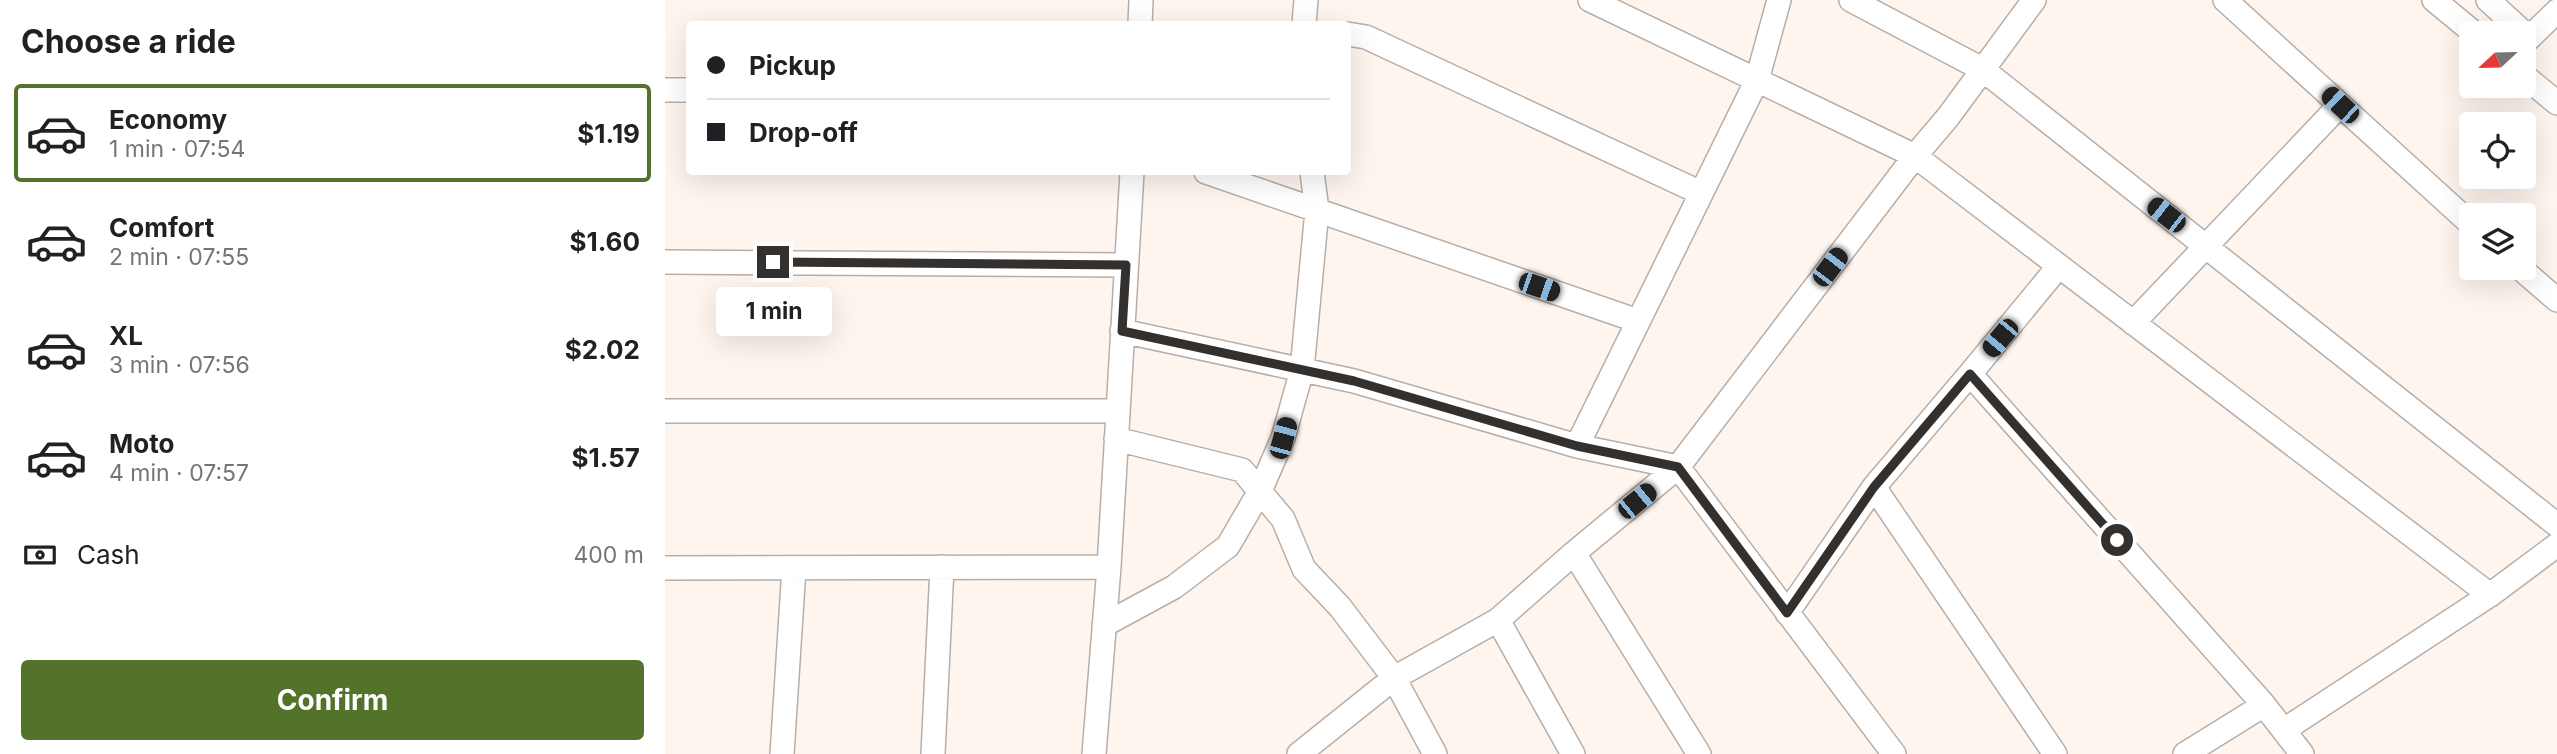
<!DOCTYPE html>
<html lang="en">
<head>
<meta charset="utf-8">
<style>
  body { margin:0; font-family:Inter,sans-serif; background:#f2f2f2; color:#202124; height:100vh; display:flex; flex-direction:column; font-size:26px; white-space:nowrap }
  * { box-sizing:border-box; margin:0 }
  p { font-size:23px; color:#757577 }
  .icon { flex:none; width:38px; height:38px; fill:none; stroke:currentColor; stroke-width:2; stroke-linecap:round; stroke-linejoin:round }
  .map { position:relative; flex:1; overflow:hidden }
  .sheet { display:flex; flex-direction:column; background:#fff; width:665px }
  .sheet>* { flex:none }
  .top-card { position:absolute; left:21px; top:21px; width:665px; height:154px; border-radius:7px; box-shadow:0 7px 28px #0002; display:grid; align-content:center; height:154px; padding:0 21px; background:#fff }
  .needle { width:46px; rotate:248deg }
  .tools { position:absolute; left:1794px; top:21px; display:grid; gap:14px }
  .tools a { display:grid; place-items:center; width:77px; height:77px; border-radius:7px; background:#fff; box-shadow:0 7px 28px #0002; font-size:35px }
  .end { position:absolute; width:32px; height:32px; margin:-16px; border:9px solid #34302e; background:#fff; box-shadow:0 0 0 4px #fff }
  .from { border-radius:50% }
  .bubble { position:absolute; height:49px; border-radius:7px; background:#fff; box-shadow:0 7px 28px #0002; font-size:23px; font-weight:700; line-height:49px; text-align:center }
  .car { position:absolute; width:21px; height:42px; margin:-21px -10px; border-radius:9px; box-shadow:0 0 5px 2px #0007; background:linear-gradient(#222 24%,#8ab4d8 0 40%,#222 0 76%,#8ab4d8 0 86%,#222 0) }
  .top-card b { display:flex; align-items:center; gap:24px; height:66px; font-size:26px }
  .top-card b+b { border-top:2px solid #e0e0e0 }
  .top-card i { width:18px; height:18px; background:#202124 }
  ul { padding:0; list-style:none }
  li { display:flex; align-items:center; gap:21px; height:98px; margin:0 14px 10px; padding:0 7px; border:4px solid transparent; border-radius:7px }
  li div { flex:1 }
  li b { display:block; font-size:26px }
  li em { font-style:normal; font-weight:700 }
  li.selected { border-color:#53732a }
  li>.icon { width:63px; height:63px; stroke-width:1.5 }
  h2 { padding:0 21px; font-size:32px; line-height:84px }
  .pay { display:flex; align-items:center; gap:18px; height:77px; padding:0 21px; font-size:26px }
  .pay p { margin-inline-start:auto }
  .primary-button { display:flex; gap:14px; margin-top:auto; padding:14px 21px }
  .primary-button a { flex:1; height:80px; border-radius:7px; background:#53732a; color:#fff; font-size:28px; font-weight:700; line-height:80px; text-align:center }
  main { display:flex; flex:1; min-height:0 }
  .map>svg:first-child { display:block }
  .lines { fill:none; stroke-linecap:round; stroke-linejoin:round }
  .minor-casing { stroke:#b7aea8; stroke-width:26 }
  .minor { stroke:#fff; stroke-width:23 }
  .route { stroke:#34302e; stroke-width:9 }
</style>
</head>
<body>
<main>
<section class="sheet">
<h2>Choose a ride</h2>
<ul>
<li class="selected"><svg class="icon" aria-label="car" viewBox="0 0 24 24"><path d="M5 17H2v-5l4-1 3-4h7l3 4 3 1v5h-3M9 17h6M6 11h13"/><circle cx="7" cy="17" r="2"/><circle cx="17" cy="17" r="2"/></svg><div><b>Economy</b><p>1 min · 07:54</p></div><em>$1.19</em></li>
<li><svg class="icon" aria-label="car" viewBox="0 0 24 24"><path d="M5 17H2v-5l4-1 3-4h7l3 4 3 1v5h-3M9 17h6M6 11h13"/><circle cx="7" cy="17" r="2"/><circle cx="17" cy="17" r="2"/></svg><div><b>Comfort</b><p>2 min · 07:55</p></div><em>$1.60</em></li>
<li><svg class="icon" aria-label="car" viewBox="0 0 24 24"><path d="M5 17H2v-5l4-1 3-4h7l3 4 3 1v5h-3M9 17h6M6 11h13"/><circle cx="7" cy="17" r="2"/><circle cx="17" cy="17" r="2"/></svg><div><b>XL</b><p>3 min · 07:56</p></div><em>$2.02</em></li>
<li><svg class="icon" aria-label="car" viewBox="0 0 24 24"><path d="M5 17H2v-5l4-1 3-4h7l3 4 3 1v5h-3M9 17h6M6 11h13"/><circle cx="7" cy="17" r="2"/><circle cx="17" cy="17" r="2"/></svg><div><b>Moto</b><p>4 min · 07:57</p></div><em>$1.57</em></li>
</ul>
<div class="pay"><svg class="icon" aria-label="cash" viewBox="0 0 24 24"><path d="M3 7h18v10H3z"/><circle cx="12" cy="12" r="2"/></svg>Cash<p>400 m</p></div>
<div class="primary-button"><a>Confirm</a></div>
</section>
<div class="map">
<svg width="1892" height="754" viewBox="0 0 1892 754">
  <rect width="100%" height="100%" fill="#fff5ef"/>
  <g class="lines">
    <g class="minor-casing">
      <path id="minor" d="M925,0L1250,156L1825,595
        M1186,0L1317,69L1892,525
        M1560,0L1806,224
        M1769,0L1809,33
        M1823,0L1863,37
        M475,24L476,0
        M639,24L641,0
        M682,34L701,37L1036,193
        M1858,44L1892,11
        M1858,75L1892,103
        M0,90H24
        M541,172L973,321
        M0,262L461,265
        M1855,268L1892,300
        M1468,323L1675,105
        M457,331L689,381L912,446L1013,467L1229,754
        M1305,374L1599,705L1637,754
        M0,411H453
        M451,439L577,470L618,519L639,569L675,607L729,678L770,754
        M912,446L1092,80L1114,0
        M1209,487L1390,754
        M909,553L1034,754
        M0,568L444,567
        M1122,613L1209,487L1305,374L1394,266
        M833,620L908,754
        M439,625L509,587L563,546L595,491L618,438L637,370L652,210L647,172
        M1619,730L1825,595L1892,545
        M117,754L129,568
        M268,754L277,567
        M429,754L444,567L467,172
        M634,754L729,678L833,620L909,553L1013,467L1250,156L1283,117L1369,0
        M1520,754L1599,705"/>
    </g>
    <use href="#minor" class="minor"/>
  </g>
  <g class="lines">
    <path class="route" d="M108,262L461,265L457,331L689,381L912,446L1013,467L1122,613L1209,487L1305,374L1452,540"/>
  </g>
</svg>
<div class="tools">
<a><svg class="needle" viewBox="-14 -14 28 28"><path d="M0-13l5 13h-10z" fill="#e53935"/><path d="M0 13l5-13h-10z" fill="#757577"/></svg></a>
<a><svg class="icon" aria-label="locate" viewBox="0 0 24 24"><circle cx="12" cy="12" r="6"/><path d="M12 2v4M12 18v4M2 12h4M18 12h4"/></svg></a>
<a><svg class="icon" aria-label="layers" viewBox="0 0 24 24"><path d="M12 4l9 5-9 5-9-5zM3 14l9 5 9-5"/></svg></a>
</div>
<i class="end from" style="left:1452px;top:540px"></i>
<i class="end" style="left:108px;top:262px"></i>
<div class="bubble" style="left:51px;top:287px;width:116px">1 min</div>
<i class="car" style="left:1675px;top:105px;rotate:313deg"></i>
<i class="car" style="left:1501px;top:215px;rotate:308deg"></i>
<i class="car" style="left:1165px;top:267px;rotate:37deg"></i>
<i class="car" style="left:874px;top:287px;rotate:109deg"></i>
<i class="car" style="left:1335px;top:338px;rotate:220deg"></i>
<i class="car" style="left:618px;top:438px;rotate:15deg"></i>
<i class="car" style="left:972px;top:501px;rotate:51deg"></i>
<div class="top-card">
<b><i class="from"></i>Pickup</b>
<b><i></i>Drop-off</b>
</div>
</div>
</main>
</body>
</html>
